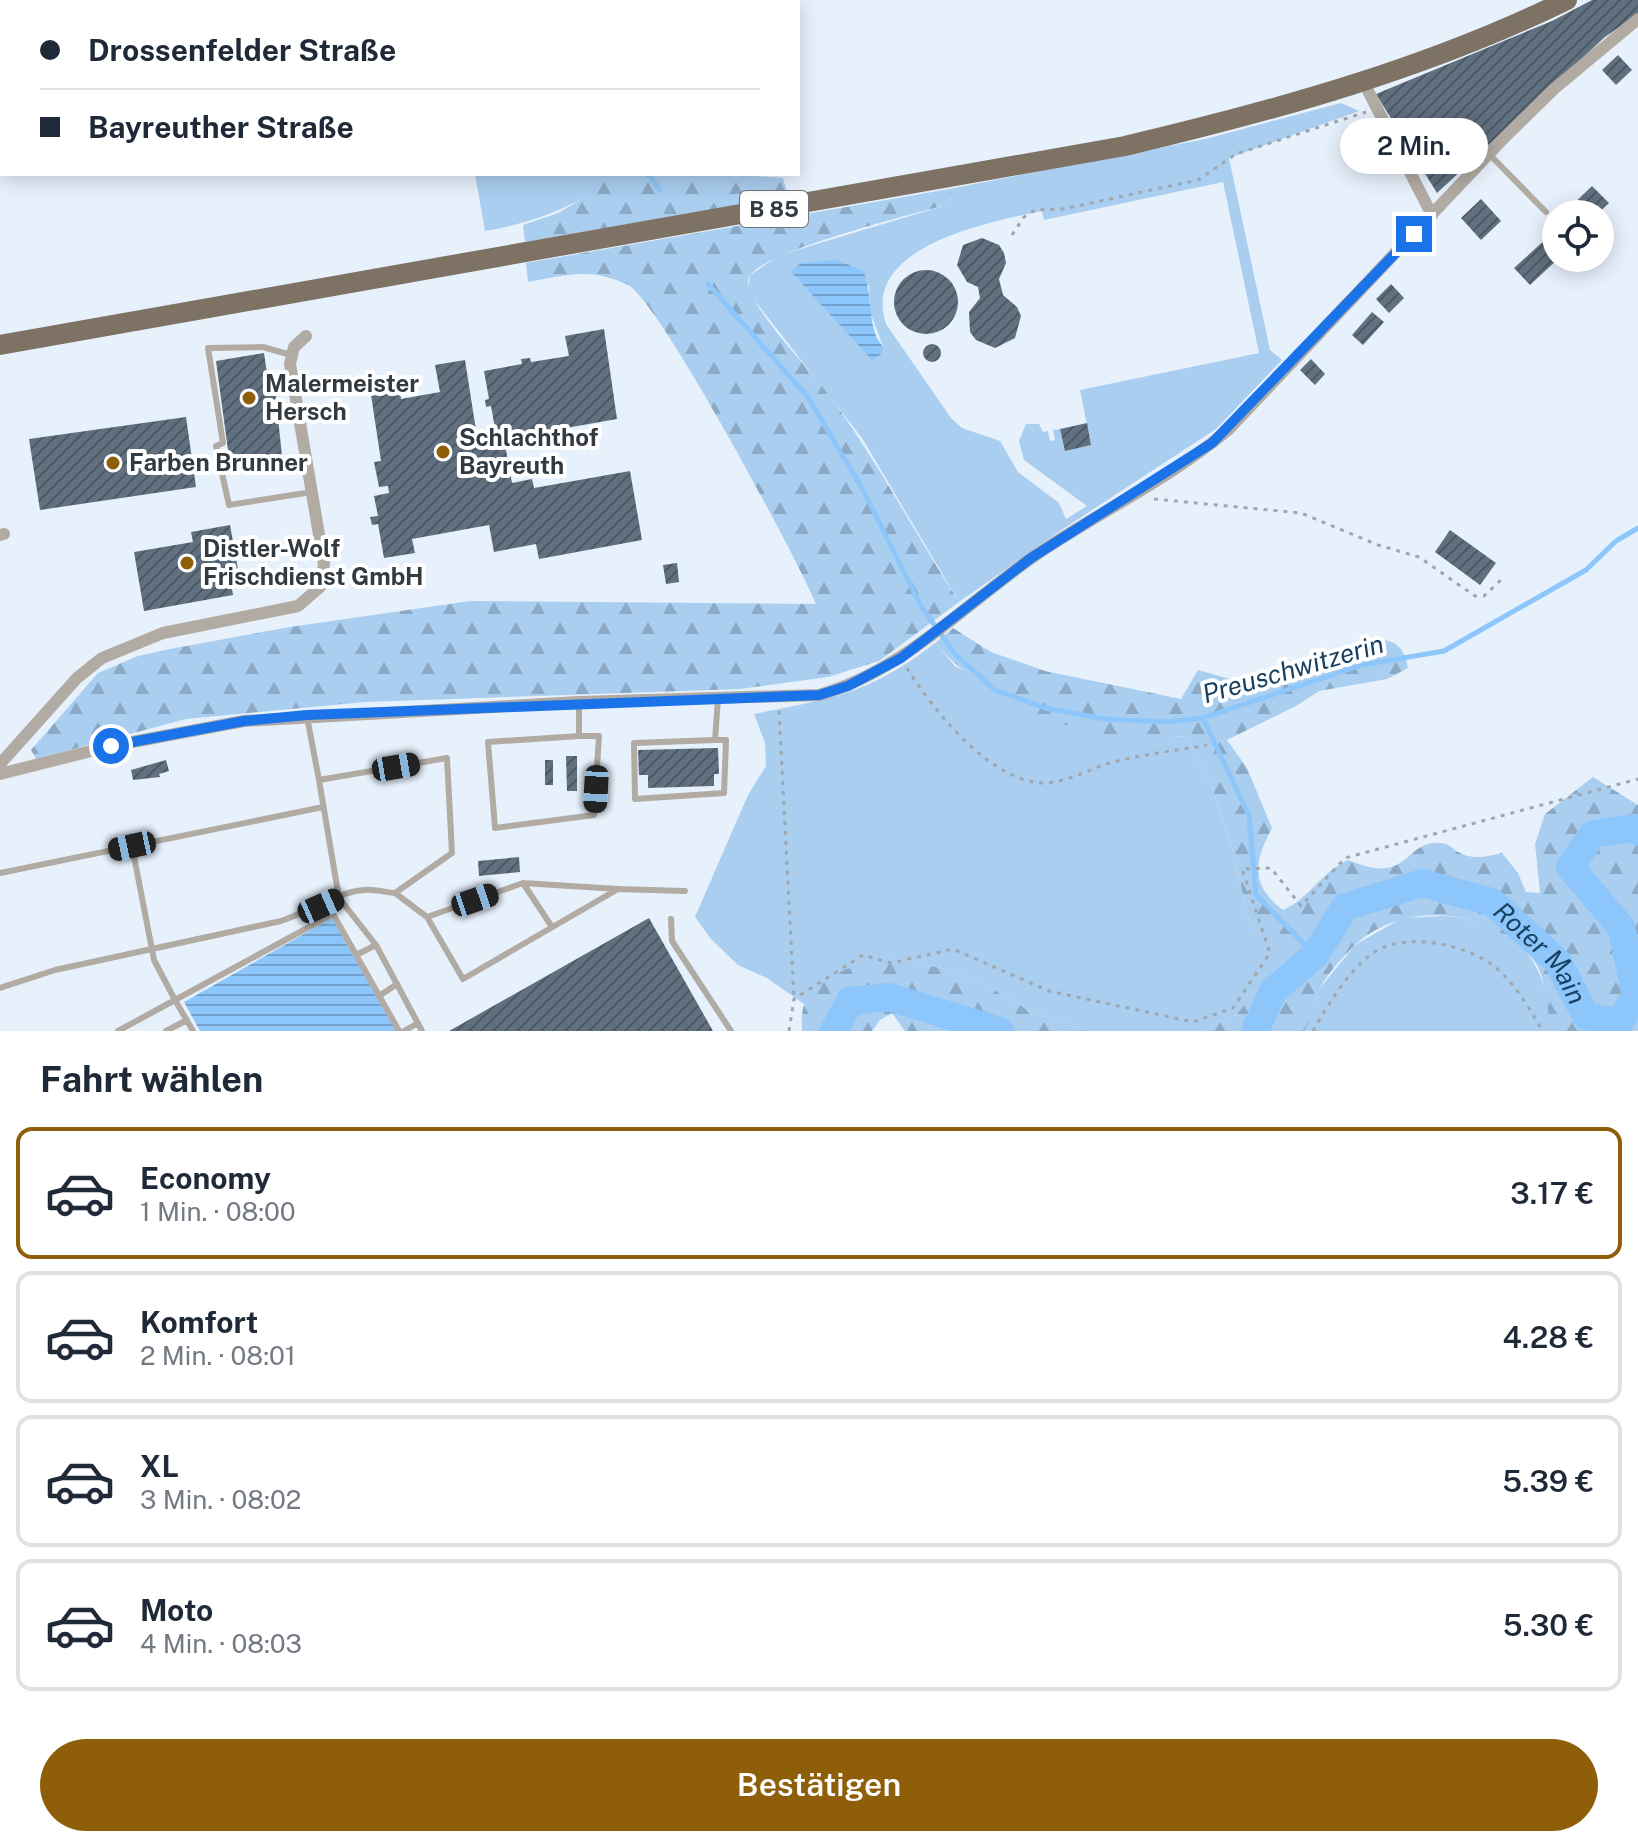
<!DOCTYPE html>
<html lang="de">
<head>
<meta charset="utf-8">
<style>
  body { margin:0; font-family:"Public Sans",sans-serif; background:#f2f2f3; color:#1f2937; height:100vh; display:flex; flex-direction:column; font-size:30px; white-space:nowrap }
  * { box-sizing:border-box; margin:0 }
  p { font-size:26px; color:#747a83 }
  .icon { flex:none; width:44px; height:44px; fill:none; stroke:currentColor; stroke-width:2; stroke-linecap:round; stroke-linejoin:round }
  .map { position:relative; height:1031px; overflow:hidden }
  .panel { display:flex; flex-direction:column; background:#fff; flex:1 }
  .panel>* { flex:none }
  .hud { position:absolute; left:0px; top:0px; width:800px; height:176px; box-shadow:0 4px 20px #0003; display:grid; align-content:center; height:176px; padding:0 40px; background:#fff }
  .controls { position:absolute; left:1542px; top:200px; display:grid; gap:16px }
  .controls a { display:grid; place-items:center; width:72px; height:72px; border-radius:50%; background:#fff; box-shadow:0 4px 20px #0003; font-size:40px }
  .end { position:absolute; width:36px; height:36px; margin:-18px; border:10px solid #1a73e8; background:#fff; box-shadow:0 0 0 4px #fff }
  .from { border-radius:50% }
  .bubble { position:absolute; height:56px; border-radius:28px; background:#fff; box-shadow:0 4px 20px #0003; font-size:26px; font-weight:600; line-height:56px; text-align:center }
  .car { position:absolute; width:24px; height:48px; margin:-24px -12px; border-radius:10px; box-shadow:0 0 6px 2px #0007; background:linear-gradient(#222 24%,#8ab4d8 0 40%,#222 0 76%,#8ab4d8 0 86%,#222 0) }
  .hud b { display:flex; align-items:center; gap:28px; height:76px; font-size:30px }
  .hud b+b { border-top:2px solid #e0e1e3 }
  .hud i { width:20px; height:20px; background:#1f2937 }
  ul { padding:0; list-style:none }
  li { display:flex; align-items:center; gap:24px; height:132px; margin:0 16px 12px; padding:0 24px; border:4px solid #e0e1e3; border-radius:16px }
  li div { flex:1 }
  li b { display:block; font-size:30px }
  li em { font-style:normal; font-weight:600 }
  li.active { border-color:#8e5e08 }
  li>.icon { width:72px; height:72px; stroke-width:1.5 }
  h2 { padding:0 40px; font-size:36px; line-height:96px }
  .button { display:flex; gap:16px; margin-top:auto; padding:16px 40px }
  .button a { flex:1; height:92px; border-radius:48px; background:#8e5e08; color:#fff; font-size:32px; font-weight:600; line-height:92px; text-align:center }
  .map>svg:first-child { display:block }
  .grass { fill:#aacef0; fill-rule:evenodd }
  .forest { fill:url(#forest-firs) }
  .water { fill:url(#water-rules) }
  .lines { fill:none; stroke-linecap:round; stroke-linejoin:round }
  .stream { stroke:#8dc6fa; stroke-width:5 }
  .river { stroke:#8dc6fa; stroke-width:28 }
  .building { fill:url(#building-hatch) }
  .path { stroke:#9ea7b0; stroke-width:3; stroke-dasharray:4 6; stroke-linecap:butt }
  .service { stroke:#b2aba3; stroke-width:6 }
  .minor { stroke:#b2aba3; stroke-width:12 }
  .primary { stroke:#7d7264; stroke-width:20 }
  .route { stroke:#1a73e8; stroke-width:10 }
  .poi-dot { fill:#8e5e08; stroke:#fff; stroke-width:3 }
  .labels { text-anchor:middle; stroke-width:8; stroke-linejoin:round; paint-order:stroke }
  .shield { fill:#fff; stroke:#707579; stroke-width:2 }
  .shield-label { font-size:22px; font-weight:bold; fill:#333a40 }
  .poi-label { font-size:24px; font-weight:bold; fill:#333a40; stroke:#fff; text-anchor:start }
  .water-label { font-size:26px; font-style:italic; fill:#184264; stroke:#fff }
</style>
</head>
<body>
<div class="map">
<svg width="1638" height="1031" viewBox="0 0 1638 1031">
  <defs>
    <pattern id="forest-firs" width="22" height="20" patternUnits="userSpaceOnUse" patternTransform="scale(2)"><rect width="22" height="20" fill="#aacef0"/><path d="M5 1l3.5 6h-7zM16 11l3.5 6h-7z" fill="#8ba8c4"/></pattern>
    <pattern id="water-rules" width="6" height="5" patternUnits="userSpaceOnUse" patternTransform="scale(2)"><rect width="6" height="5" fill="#8dc6fa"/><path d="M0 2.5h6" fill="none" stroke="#74a2cc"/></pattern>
    <pattern id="building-hatch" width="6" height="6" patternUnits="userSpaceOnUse" patternTransform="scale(2)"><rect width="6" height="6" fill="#61707f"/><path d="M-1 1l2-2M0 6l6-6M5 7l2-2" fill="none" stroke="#4c5864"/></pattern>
  </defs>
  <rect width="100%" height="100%" fill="#e7f1fc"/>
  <path class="grass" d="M1341,103L1359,111L1229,158L1270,350L1282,360L1216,429L1060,531L959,602L862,438L748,292L750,275L777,257L800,249L953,203L949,189L1205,139ZM1223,182L1259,353L1080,390L1091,445L1065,450L1060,429L1053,430L1055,440L1050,441L1048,431L1043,432L1039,424H1026L1019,441L1024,460L1087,506L1066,519L1059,503L1018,472L1000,441L962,428L951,418L886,324C860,247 988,222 1042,211L1044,220ZM801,263L869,285L870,312L883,346Z
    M475,174H585L593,193C557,213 526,224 485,231Z
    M935,643L955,666L1041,714L1120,737H1187L1212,788L1231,844L1250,924L1280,960L1237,1014L1203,1031H1086L1031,1012L979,981L951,970L891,958L822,984L804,1004L767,978L738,965L711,939L695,917L748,795L766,766L765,743L754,714C834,698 869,694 935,643Z
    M1445,916C1500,921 1536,945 1548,1000C1551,1011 1550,1022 1554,1031H1304L1320,988L1355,945L1402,918Z"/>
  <path class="forest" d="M585,174H726L783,178L788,196L525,242L523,225L558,213L592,193Z
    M949,189L954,203C921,212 761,251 749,277C740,297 804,363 818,381C873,451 911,528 959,602L879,661L828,677L740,689L365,702L186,719L36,759L31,750L98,673L138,656L170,649L290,627L470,601L816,604C798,560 658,299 628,285C590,267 568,275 528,282L526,263Z
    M953,628L991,652L1045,671L1181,699L1198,670L1244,683L1271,682L1377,639C1398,641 1404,648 1408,668L1387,679L1319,691L1296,706L1227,740L1247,768L1272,828C1254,862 1250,885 1283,910C1309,899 1321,872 1348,860C1412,887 1402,840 1441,843C1448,843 1452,848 1458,852C1472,860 1487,857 1502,853L1518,873L1526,892L1540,893L1535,844L1545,814L1593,777L1638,805V1031H1554C1544,1010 1549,981 1534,961C1492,908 1403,898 1353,947C1342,958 1325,976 1319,991C1313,1004 1312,1019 1304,1031H1203L1237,1014L1279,960L1250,924L1231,844L1212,788L1187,737C1165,736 1141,740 1119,737C1051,728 980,695 935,643Z
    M891,958L951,970L979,981L1031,1012L1086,1031H905L892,1013L880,1020L872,1031H802C802,1024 801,1012 804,1005C815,975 863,961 891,958Z"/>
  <path class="water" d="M835,260L863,270C872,291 868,315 876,336C880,344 884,344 881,354L872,360L791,272L801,263Z
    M332,918L396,1031H200L184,1002Z"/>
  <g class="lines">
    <path class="stream" d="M485,0L489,2
      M648,174L660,190
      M708,284L807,396L864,492L921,606L955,654L995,690L1045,708L1105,719L1166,722L1203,718L1362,665L1444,651L1586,570L1616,541L1638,528
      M1203,718L1249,816L1256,895L1315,955"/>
    <g class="river">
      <path d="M834,1031L850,1001L889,997L1000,1031"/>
      <path id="s1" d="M1255,1031L1273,991L1315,955L1345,907L1422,883L1492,902L1558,962L1586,1016L1619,1023L1636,996L1621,927L1570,867L1593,834L1633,828L1638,832"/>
    </g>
  </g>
  <path class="building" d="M1592,0H1638V14L1605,37L1437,193L1376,94L1552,21Z
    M1618,55L1632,70L1616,85L1602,70Z
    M1592,186L1609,203L1597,214H1563Z
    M1481,199L1501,221L1481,240L1461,218Z
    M982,238L999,245L1004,253L1006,263L999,279L1003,295L1017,307L1021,316L1015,338L995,348L976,340L970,332L969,312L980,298L978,287L967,282L957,265L963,245Z
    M1547,238L1556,247V258H1559L1530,285L1514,268Z
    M894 302a32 32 0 1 1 64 0a32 32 0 1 1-64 0Z
    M1391,284L1404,298L1389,313L1376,299Z
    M1372,312L1384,322L1363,345L1352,335Z
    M604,329L617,419L504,439L512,483L532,479L534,488L630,471L642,540L539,559L536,544L494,552L489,525L412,539L415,553L384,558L378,524L372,525L370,517L378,516L374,496L389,493L388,486L379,487L374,462L381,461L370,388L376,387L377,392L399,385L401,399L440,392L435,365L465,360L478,443L485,442L483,430L495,428L491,406L486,407L485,400L489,399L484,371L522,364L521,359L530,358L531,362L569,356L565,336Z
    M923 353a9 9 0 1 1 18 0a9 9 0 1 1-18 0Z
    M264,353L268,380L274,379L282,456L230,465L216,361Z
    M1311,359L1325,374L1315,385L1300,370Z
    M186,417L196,487L40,510L29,439Z
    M1087,423L1091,445L1065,451L1060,429Z
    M230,525L239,575L230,577L233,595L144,611L134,552L193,542L191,532Z
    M1450,530L1496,563L1480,585L1435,552Z
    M677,563L679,582L666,584L663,565Z
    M718,748L719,774H714V786L648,788V775H639L638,750Z
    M566,756H577V791H567Z
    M166,760L169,771L159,774L160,777L133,780L131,770Z
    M545,760H553V785H545Z
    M519,857L520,872L479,876L478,861Z
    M649,918L713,1031H449Z"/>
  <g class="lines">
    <path class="path" d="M1012,235L1024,217L1035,210L1063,209L1198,180L1236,154L1366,112
      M1154,499L1301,513L1378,545L1419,557L1475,596H1484L1502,579
      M907,668C933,710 991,783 1045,783C1067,782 1090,769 1110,763C1142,754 1175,751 1207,745
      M779,711L794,999
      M789,1031L794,999L863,955L891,963L953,949L1049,991L1193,1022L1233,1008L1270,953L1242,869L1271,868L1301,906L1345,858L1638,779
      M1313,1031C1329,1004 1347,972 1373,953C1404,931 1467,944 1495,967C1516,984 1529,1009 1543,1031"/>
    <path class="service" d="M1489,154L1546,212
      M291,355L263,347L208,348L223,443L216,446L229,505L312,492
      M307,717L319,780
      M579,736L488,742L495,828L594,815L599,736H579V702
      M715,740H726L724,793L635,799L634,743L715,740L718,698
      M0,873L323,807
      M523,883L552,927
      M395,893L427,917L463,979L618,889L685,891
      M427,917L523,883L618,889
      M671,919L672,941L731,1031
      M356,955L376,945
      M0,988L55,970L281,921C307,913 336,892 364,890C373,889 385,892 395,893L452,853L447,758L319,780L339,898L376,945L422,1031
      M379,996L397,984
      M118,1031L175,1000L154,960L132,846
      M166,1031L187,1020
      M193,1031L175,1000L333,914L399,1031
      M404,1031L418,1023"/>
    <path class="minor" d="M1364,83L1432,215
      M0,535L4,534
      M0,764L77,678L102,658L163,633L298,606L320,587L324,564L290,364L294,347L306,336
      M0,774L111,746L244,721L579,702L819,695C903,671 963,606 1033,557C1097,513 1168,480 1228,430L1503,139L1554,89L1638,19"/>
    <path class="primary" d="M0,345L1125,146C1277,110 1426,69 1567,0"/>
  </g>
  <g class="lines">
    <path class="route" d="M111,746L244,721L307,715L819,695L848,686L901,658L1031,558L1212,443L1414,234"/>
  </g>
  <g class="poi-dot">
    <circle cx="249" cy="398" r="8"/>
    <circle cx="443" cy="452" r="8"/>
    <circle cx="113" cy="463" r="8"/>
    <circle cx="187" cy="563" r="8"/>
  </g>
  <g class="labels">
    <rect class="shield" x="740" y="191" width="68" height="36" rx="6"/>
    <g class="shield-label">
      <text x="774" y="217">B 85</text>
    </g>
    <g class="poi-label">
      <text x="265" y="392">Malermeister<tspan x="265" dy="28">Hersch</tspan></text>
      <text x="459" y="446">Schlachthof<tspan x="459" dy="28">Bayreuth</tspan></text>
      <text x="129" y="471">Farben Brunner</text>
      <text x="203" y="557">Distler-Wolf<tspan x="203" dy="28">Frischdienst GmbH</tspan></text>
    </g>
    <g class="water-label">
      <text transform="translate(1293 669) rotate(-16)" y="9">Preuschwitzerin</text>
      <text dy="9" stroke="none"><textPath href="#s1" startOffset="380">Roter Main</textPath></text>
    </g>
  </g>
</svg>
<div class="controls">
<a><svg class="icon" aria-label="locate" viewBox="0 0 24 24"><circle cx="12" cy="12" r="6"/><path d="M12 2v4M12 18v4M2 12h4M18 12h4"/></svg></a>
</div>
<i class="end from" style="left:111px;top:746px"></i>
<i class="end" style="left:1414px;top:234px"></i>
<div class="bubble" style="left:1340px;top:118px;width:148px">2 Min.</div>
<i class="car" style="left:396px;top:767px;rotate:80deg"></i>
<i class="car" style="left:596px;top:789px;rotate:183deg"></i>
<i class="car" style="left:132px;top:846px;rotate:258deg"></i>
<i class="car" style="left:475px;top:900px;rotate:71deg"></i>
<i class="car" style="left:321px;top:906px;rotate:66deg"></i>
<div class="hud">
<b><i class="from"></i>Drossenfelder Straße</b>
<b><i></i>Bayreuther Straße</b>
</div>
</div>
<section class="panel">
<h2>Fahrt wählen</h2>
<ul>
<li class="active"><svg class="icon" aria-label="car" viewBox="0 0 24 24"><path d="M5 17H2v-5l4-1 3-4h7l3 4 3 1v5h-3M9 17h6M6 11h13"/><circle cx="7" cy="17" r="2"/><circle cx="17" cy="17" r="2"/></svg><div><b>Economy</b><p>1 Min. · 08:00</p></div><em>3.17 €</em></li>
<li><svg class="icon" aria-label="car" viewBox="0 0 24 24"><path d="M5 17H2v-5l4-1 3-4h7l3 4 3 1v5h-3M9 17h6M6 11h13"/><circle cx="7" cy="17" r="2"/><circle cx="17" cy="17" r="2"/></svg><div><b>Komfort</b><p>2 Min. · 08:01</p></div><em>4.28 €</em></li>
<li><svg class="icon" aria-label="car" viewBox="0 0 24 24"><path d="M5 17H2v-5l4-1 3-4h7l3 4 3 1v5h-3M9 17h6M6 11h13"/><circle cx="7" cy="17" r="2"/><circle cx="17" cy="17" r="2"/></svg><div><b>XL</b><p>3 Min. · 08:02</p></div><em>5.39 €</em></li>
<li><svg class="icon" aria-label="car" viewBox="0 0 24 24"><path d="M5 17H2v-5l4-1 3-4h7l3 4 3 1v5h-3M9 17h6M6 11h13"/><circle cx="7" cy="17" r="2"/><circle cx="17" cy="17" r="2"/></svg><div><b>Moto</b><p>4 Min. · 08:03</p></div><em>5.30 €</em></li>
</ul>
<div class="button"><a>Bestätigen</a></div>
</section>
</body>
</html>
